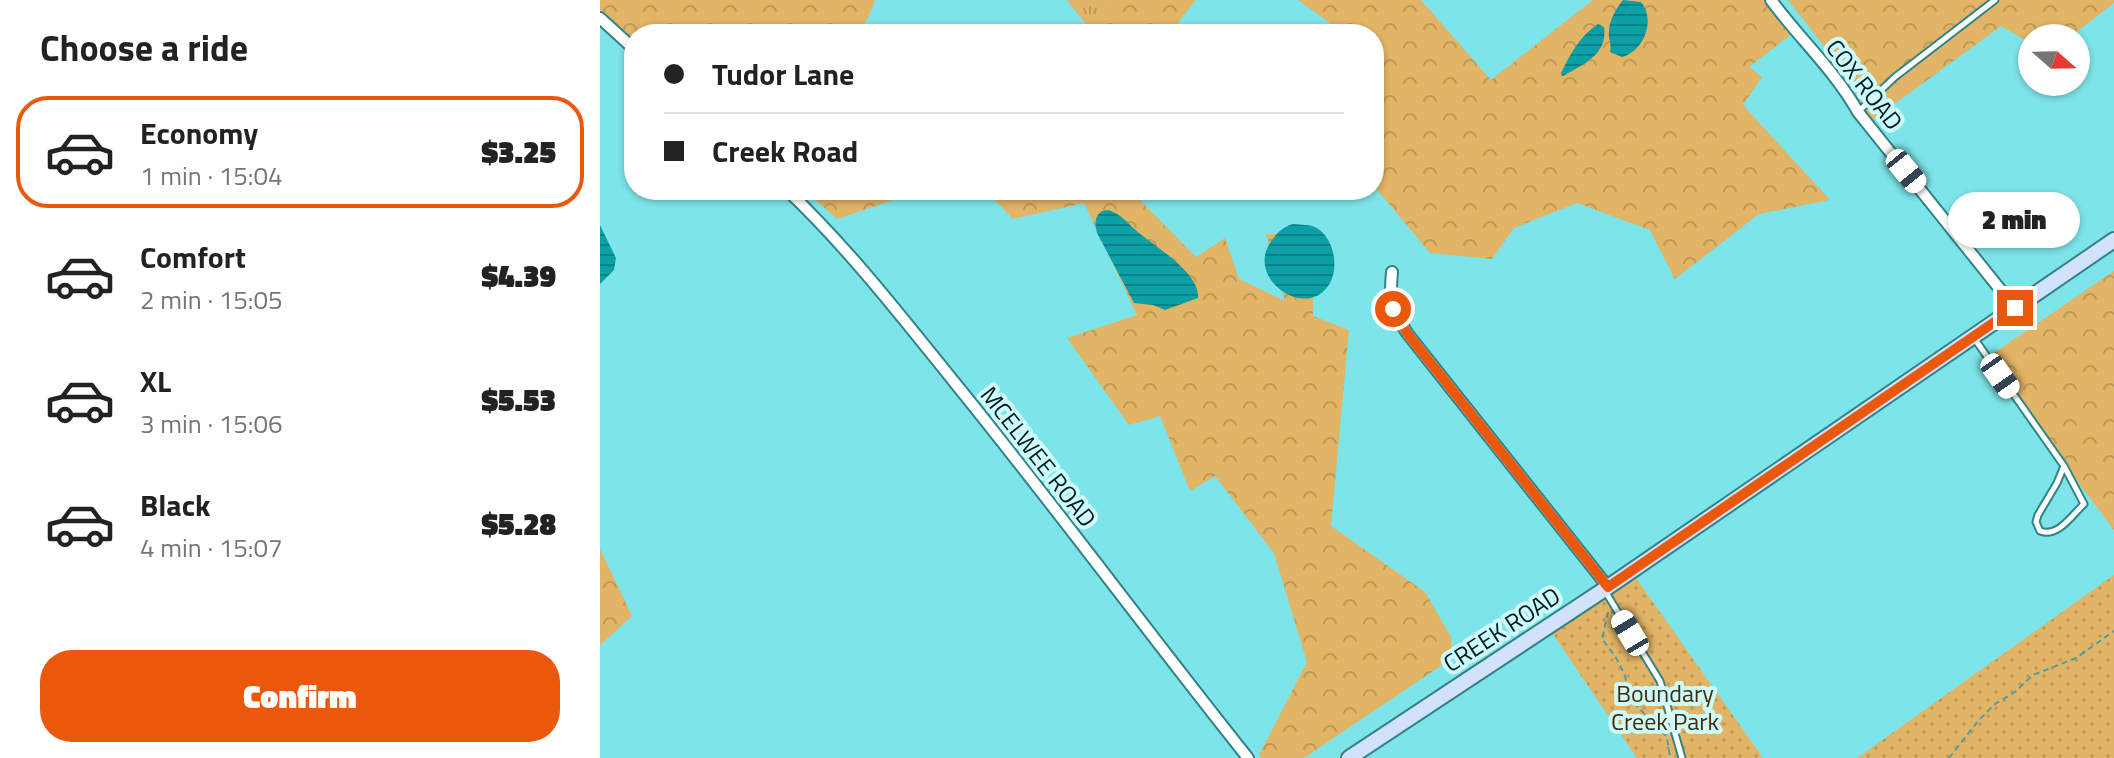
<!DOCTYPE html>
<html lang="en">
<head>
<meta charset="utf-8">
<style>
  body { margin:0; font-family:"Titillium Web",sans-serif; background:#f2f2f2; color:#222; height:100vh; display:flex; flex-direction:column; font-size:30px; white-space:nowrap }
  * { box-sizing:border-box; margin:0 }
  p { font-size:26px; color:#767676 }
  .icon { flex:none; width:44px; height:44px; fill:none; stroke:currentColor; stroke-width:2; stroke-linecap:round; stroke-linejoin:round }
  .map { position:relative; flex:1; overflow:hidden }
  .sheet { display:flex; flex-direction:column; background:#fff; width:600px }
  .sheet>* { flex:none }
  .guide { position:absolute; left:24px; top:24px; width:760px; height:176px; border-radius:32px; box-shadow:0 2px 6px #0004; display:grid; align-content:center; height:176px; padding:0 40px; background:#fff }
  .needle { width:52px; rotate:110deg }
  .tools { position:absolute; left:1418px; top:24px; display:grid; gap:16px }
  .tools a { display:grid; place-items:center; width:72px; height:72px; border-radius:50%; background:#fff; box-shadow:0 2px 6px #0004; font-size:40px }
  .end { position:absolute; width:36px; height:36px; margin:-18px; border:10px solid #ea580c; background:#fff; box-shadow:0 0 0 4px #fff }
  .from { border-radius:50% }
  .bubble { position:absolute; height:56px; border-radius:28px; background:#fff; box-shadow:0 2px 6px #0004; font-size:26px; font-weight:800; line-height:56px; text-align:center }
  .car { position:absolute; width:24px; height:48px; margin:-24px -12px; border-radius:10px; box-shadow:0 0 6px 2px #0007; background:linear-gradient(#fff 24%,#345 0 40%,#fff 0 76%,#345 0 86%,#fff 0) }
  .guide b { display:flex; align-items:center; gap:28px; height:76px; font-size:30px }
  .guide b+b { border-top:2px solid #e0e0e0 }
  .guide i { width:20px; height:20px; background:#222 }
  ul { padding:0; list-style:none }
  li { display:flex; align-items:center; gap:24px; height:112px; margin:0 16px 12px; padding:0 24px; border:4px solid transparent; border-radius:32px }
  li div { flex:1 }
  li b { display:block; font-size:30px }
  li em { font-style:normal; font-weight:800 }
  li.current { border-color:#ea580c }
  li>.icon { width:72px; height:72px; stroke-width:1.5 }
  h2 { padding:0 40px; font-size:36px; line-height:96px }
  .primary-button { display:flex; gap:16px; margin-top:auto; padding:16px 40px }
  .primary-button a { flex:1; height:92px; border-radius:32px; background:#ea580c; color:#fff; font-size:32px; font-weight:800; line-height:92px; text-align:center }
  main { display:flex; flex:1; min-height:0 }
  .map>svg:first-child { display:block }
  .grass { fill:url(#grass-tufts) }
  .forest { fill:url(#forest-crowns) }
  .park { fill:url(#park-dots) }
  .water { fill:url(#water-rules) }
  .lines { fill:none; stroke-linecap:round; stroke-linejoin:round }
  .service-casing { stroke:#328387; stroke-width:9 }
  .minor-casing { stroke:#328387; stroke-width:14 }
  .secondary-casing { stroke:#328387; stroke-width:18 }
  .path { stroke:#529fa3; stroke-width:2; stroke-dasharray:6 4; stroke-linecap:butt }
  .service { stroke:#fff; stroke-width:5 }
  .minor { stroke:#fff; stroke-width:10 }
  .secondary { stroke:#d2e2fb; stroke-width:14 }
  .route { stroke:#ea580c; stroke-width:10 }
  .labels { text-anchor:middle; stroke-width:8; stroke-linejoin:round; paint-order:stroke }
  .street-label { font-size:24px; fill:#001b1d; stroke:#cdfcfe }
  .park-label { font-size:24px; fill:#422c00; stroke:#cdfcfe }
</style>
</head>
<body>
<main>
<section class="sheet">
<h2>Choose a ride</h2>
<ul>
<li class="current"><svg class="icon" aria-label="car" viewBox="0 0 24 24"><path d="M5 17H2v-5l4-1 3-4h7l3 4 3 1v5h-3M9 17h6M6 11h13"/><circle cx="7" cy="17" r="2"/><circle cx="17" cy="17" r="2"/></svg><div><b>Economy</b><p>1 min · 15:04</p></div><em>$3.25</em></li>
<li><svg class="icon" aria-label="car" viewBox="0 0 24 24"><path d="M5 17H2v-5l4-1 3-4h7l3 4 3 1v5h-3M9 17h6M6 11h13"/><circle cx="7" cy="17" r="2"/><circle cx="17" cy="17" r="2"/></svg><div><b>Comfort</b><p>2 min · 15:05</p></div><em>$4.39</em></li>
<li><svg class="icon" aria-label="car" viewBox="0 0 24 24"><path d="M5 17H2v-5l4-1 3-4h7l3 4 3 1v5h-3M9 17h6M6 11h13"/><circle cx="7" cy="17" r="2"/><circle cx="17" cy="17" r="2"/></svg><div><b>XL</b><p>3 min · 15:06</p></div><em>$5.53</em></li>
<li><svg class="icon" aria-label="car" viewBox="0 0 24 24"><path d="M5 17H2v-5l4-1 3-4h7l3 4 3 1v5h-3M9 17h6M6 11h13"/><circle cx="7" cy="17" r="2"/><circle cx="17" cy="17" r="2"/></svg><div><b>Black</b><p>4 min · 15:07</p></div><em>$5.28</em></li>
</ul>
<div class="primary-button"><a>Confirm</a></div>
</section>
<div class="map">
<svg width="1514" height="758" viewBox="0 0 1514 758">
  <defs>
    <pattern id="grass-tufts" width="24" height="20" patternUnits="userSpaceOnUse" patternTransform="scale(2)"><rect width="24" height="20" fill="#e1b466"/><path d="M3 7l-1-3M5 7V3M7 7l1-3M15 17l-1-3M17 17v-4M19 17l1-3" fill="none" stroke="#bf9a58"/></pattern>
    <pattern id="forest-crowns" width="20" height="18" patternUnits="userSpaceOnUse" patternTransform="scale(2)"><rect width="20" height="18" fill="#e1b466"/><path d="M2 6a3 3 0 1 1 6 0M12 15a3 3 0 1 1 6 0" fill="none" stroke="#bf9a58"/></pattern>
    <pattern id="park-dots" width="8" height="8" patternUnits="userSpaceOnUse" patternTransform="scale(2)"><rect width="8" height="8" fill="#e1b466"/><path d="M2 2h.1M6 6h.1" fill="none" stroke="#bf9a58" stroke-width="1.8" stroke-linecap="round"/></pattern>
    <pattern id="water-rules" width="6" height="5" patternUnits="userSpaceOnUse" patternTransform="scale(2)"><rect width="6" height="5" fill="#0b9fa6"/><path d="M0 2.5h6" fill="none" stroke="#098187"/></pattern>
  </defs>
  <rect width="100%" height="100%" fill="#7de4e9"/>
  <path class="grass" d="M467,0H515L485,23Z"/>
  <path class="forest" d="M0,0H274L275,2L260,34H34V42L0,12Z
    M515,0H596L579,21L578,34H471Z
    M698,0H821L891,80L993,0H1167L1193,33L1149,67L1162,77L1143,105L1230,200L1159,214L1075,279L1050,230L977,203L914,228L892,259L830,253L774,186V34H730L729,22Z
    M1188,0H1514V3L1469,38H1432V44L1401,26L1270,122L1252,82Z
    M204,190H323L237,219Z
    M385,190H530L596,257L625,238L639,279L685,301L666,234H712L713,316L749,330L731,526L825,592L851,637V659L704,758H661L659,755L707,662L674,553L615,476L590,491L560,416L529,425L467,338L537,315L484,203L413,219Z
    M1514,271V530L1385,359Z
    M0,549L32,616L0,645Z"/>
  <path class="park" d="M1031,571L1163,758H1037L948,627Z
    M1514,575V758H1257Z"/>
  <path class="water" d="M1023,0L1041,2C1056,20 1044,51 1022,57L1010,52C1012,43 1008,40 1009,32C1009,20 1016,9 1023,0Z
    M998,24L1004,27C1008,54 984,64 965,75L962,76L961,73C971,53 979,37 998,24Z
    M508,210C522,214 528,224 539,233C556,247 600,273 598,298L565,310L553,305L534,303L497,233C495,224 494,217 502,211Z
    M693,224C701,225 709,224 717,228C734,239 739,266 730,283C708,322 646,280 670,243C676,234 682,227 693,224Z
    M0,225L16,258L14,270L0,284Z"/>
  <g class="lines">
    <g class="service-casing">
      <path id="service" d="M1259,111L1295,77L1395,0
        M1374,338L1464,466L1484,504C1472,515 1458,538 1440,531L1436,522L1438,515L1457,483L1464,466
        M1005,591L1060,681L1082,758"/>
    </g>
    <g class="minor-casing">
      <path id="minor" d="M1171,0C1199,38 1235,71 1258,112L1415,308
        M0,18L34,49
        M187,190C249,249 301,316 355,383C455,506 549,634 648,758
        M792,272C789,303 791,307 807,333L1008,587"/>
    </g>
    <g class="secondary-casing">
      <path id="secondary" d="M749,758L1008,587L1514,240"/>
    </g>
    <path class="path" d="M1008,612L1002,639L1015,656L1024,673L1032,701L1067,737L1070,758
      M1349,758L1379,720L1395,704L1415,692L1433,675L1476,658L1514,631"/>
    <use href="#service" class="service"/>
    <use href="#minor" class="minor"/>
    <use href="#secondary" class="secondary"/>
  </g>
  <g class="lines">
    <path class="route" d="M793,309L807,333L1008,587L1415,308"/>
  </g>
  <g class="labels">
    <g class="street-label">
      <text transform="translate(1264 85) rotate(52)" y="8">COX ROAD</text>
      <text transform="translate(438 457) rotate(52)" y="8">MCELWEE ROAD</text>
      <text transform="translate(902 630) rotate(-33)" y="8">CREEK ROAD</text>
    </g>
    <g class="park-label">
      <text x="1065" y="702">Boundary<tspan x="1065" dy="28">Creek Park</tspan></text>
    </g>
  </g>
</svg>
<div class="tools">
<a><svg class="needle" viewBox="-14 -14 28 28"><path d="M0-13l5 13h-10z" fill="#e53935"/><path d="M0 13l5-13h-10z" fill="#767676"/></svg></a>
</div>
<i class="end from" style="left:793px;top:309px"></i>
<i class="end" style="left:1415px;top:308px"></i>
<div class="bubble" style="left:1348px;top:192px;width:132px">2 min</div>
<i class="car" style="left:1306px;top:171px;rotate:141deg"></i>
<i class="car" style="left:1400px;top:376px;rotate:145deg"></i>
<i class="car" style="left:1030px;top:633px;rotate:329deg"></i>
<div class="guide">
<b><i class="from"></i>Tudor Lane</b>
<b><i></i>Creek Road</b>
</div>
</div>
</main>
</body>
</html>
